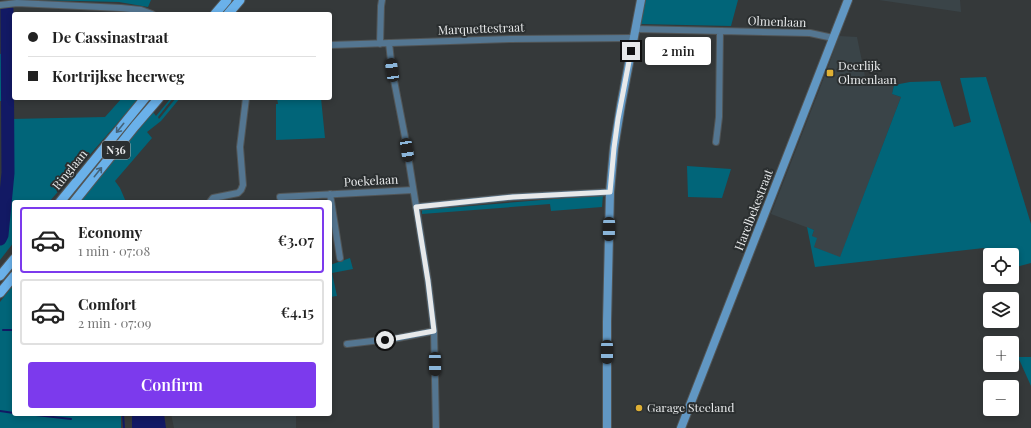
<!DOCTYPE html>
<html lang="en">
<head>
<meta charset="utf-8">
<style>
  body { margin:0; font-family:"Playfair Display",serif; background:#f2f2f2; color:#222; height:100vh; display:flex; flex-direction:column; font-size:15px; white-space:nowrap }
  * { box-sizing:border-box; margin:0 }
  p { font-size:13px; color:#767676 }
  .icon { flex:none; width:22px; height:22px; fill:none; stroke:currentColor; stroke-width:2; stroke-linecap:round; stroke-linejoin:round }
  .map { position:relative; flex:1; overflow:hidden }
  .side { position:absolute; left:12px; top:200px; width:320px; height:216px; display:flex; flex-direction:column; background:#fff; border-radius:4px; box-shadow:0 2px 6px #0003 }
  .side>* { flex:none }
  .hud { position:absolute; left:12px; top:12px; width:320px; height:88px; border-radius:4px; box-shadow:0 2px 6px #0003; display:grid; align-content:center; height:88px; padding:0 16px; background:#fff }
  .buttons { position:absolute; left:983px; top:248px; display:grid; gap:8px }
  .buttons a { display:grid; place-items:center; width:36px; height:36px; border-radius:4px; background:#fff; box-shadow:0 2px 6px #0003; font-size:20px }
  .end { position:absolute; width:18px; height:18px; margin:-9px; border:5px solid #e7e9ea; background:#111; box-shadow:0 0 0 2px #111 }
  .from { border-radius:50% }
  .bubble { position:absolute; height:28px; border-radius:4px; background:#fff; box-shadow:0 2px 6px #0003; font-size:13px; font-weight:600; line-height:28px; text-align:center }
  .car { position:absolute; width:12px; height:24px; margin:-12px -6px; border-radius:5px; box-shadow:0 0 3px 1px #0007; background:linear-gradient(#222 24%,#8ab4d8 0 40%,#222 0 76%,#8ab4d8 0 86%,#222 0) }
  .hud b { display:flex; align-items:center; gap:14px; height:38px; font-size:15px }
  .hud b+b { border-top:1px solid #e0e0e0 }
  .hud i { width:10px; height:10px; background:#222 }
  ul { padding:7px 0 0; list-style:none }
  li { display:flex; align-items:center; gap:12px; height:66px; margin:0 8px 6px; padding:0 8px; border:2px solid #e0e0e0; border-radius:4px }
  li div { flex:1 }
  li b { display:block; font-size:15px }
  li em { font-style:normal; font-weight:600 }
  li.current { border-color:#7c3aed }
  li>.icon { width:36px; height:36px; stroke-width:1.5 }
  .primary-button { display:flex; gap:8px; margin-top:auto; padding:8px 16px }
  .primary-button a { flex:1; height:46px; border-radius:4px; background:#7c3aed; color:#fff; font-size:16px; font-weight:600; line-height:46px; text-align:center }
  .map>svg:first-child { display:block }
  .built { fill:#3a4448 }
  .green { fill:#016579 }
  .water { fill:#121964 }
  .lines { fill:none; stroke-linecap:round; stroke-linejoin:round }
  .stream { stroke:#121964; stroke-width:2 }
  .river { stroke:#121964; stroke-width:13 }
  .street-casing { stroke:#515556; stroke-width:8 }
  .secondary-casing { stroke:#515556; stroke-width:10 }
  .primary-casing { stroke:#515556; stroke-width:11 }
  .street { stroke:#547691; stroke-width:6 }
  .secondary { stroke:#6197c3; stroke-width:8 }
  .primary { stroke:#6ab1ea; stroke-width:9 }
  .oneway { stroke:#44637a }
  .route { stroke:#e7e9ea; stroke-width:5 }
  .poi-dot { fill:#dfb034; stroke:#2b2f30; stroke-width:1.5 }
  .labels { text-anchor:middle; stroke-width:4; stroke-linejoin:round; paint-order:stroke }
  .shield { fill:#2b2f30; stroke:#afb1b2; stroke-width:1 }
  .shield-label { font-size:11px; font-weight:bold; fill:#e7e9ea }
  .street-label { font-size:12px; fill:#e7e9ea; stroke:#2b2f30 }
  .poi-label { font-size:12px; fill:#e7e9ea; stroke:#2b2f30; text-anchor:start }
</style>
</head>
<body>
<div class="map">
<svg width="1031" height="428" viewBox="0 0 1031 428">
  <rect width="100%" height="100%" fill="#35393a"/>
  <path class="built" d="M879,0H960L961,12Z
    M839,36L857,37L865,76L888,85H894L892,94L901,97L840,258L814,247L812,236L814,230L771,214L827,70Z
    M171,414H302V416H296V428H174Z"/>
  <path class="green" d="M40,0H151L148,7L119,2Z
    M645,0H738L731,26L640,24Z
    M4,53L5,101H0V54Z
    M986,77L1031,224V263L1012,268V255H990V261L984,248L815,267L807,227L814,230L812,236L817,238L814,247L840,257L901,97L892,94L894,85L910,82L940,81L954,127L971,122L960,78Z
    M122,98H139L49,202H14V242L0,260V243L4,235L10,180L11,119L105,117Z
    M171,98H173L158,117L159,119L176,98H180L161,121L147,132L152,138L115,181L120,188L126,202H80L153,112L156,116Z
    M277,98H321L325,138L276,140V104H278Z
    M687,166L731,169L722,198L688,197Z
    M603,195L602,207L551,211L550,204L422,214V210Z
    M350,258L353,269L332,273L337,296L330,297V265Z
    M14,284V414H121V428H0V302Z
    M1018,357H1031V386Z"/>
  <path class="water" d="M132,414H164L166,428H132Z"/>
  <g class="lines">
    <path class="stream" d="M3,330H14
      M0,411L14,413
      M27,414L71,419
      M123,414L124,428"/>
    <path class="river" d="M0,239L2,235L8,173L7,10"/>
    <g class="street-casing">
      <path id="street" d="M0,5L17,3L121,8L141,10L152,14
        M635,29L810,33L833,38
        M389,43L392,70L405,137L428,281L434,331L436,428
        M380,44L381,6L382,0
        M330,45L510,39L633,38
        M716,142L719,117L720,31
        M330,194L340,258
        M280,197L413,190
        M210,202L213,198L238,193L241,190L243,185L240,147L246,98
        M416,207L513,197L610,192
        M347,344L398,338L434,331"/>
    </g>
    <g class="secondary-casing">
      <path id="secondary" d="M607,428V322L610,192L614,148L621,105L641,0
        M681,428L848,0"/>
    </g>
    <g class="primary-casing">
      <path id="primary" d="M215,14L227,0
        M228,14L240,0
        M60,202L145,98
        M74,202L135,126L159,98
        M0,276L14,259
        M0,293L14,276"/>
    </g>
    <use href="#street" class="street"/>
    <use href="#secondary" class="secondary"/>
    <use href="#primary" class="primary"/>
  </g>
  <defs><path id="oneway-shaft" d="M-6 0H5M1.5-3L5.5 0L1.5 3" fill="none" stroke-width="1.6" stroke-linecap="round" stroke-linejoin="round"/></defs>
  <g class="oneway">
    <use href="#oneway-shaft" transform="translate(120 128) rotate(129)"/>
    <use href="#oneway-shaft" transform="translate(98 172) rotate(-51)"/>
  </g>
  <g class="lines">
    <path class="route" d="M385,340L434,331L428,281L416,207L513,197L610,192L614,148L618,119L631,51"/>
  </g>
  <g class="poi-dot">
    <rect x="826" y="69" width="8" height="8" rx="2"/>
    <circle cx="639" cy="408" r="4"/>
  </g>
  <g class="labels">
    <rect class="shield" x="102" y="141" width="28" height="18" rx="3"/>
    <g class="shield-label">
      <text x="116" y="154">N36</text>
    </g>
    <g class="street-label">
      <text transform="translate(777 22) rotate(2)" y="4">Olmenlaan</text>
      <text transform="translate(481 29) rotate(-2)" y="4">Marquettestraat</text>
      <text transform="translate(70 170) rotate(-51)" y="4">Ringlaan</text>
      <text transform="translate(371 181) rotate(-3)" y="4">Poekelaan</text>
      <text transform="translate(754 210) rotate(-69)" y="4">Harelbekestraat</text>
    </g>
    <g class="poi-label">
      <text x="838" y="70">Deerlijk<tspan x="838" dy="14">Olmenlaan</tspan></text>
      <text x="647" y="412">Garage Steeland</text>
    </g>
  </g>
</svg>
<div class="buttons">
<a><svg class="icon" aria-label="locate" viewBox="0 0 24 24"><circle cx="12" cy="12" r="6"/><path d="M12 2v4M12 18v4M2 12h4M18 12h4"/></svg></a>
<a><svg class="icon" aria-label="layers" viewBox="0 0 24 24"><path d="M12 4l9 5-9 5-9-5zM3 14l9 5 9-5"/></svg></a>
<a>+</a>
<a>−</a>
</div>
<i class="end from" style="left:385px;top:340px"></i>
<i class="end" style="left:631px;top:51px"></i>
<div class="bubble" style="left:645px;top:37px;width:66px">2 min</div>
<i class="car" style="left:392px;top:70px;rotate:352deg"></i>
<i class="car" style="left:407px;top:150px;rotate:171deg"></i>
<i class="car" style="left:609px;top:229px;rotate:181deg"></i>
<i class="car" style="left:607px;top:352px;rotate:180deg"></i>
<i class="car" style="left:435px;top:364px;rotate:179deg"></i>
<div class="hud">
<b><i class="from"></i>De Cassinastraat</b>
<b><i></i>Kortrijkse heerweg</b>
</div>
<section class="side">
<ul>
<li class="current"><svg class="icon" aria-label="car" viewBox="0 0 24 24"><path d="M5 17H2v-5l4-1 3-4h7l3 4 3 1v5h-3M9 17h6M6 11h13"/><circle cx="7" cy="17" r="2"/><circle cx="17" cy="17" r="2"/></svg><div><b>Economy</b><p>1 min · 07:08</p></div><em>€3.07</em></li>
<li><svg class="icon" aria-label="car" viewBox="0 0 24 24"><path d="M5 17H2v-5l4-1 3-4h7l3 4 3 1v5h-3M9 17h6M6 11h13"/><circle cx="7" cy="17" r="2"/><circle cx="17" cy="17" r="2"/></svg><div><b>Comfort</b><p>2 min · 07:09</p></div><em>€4.15</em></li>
</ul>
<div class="primary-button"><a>Confirm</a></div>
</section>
</div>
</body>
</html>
